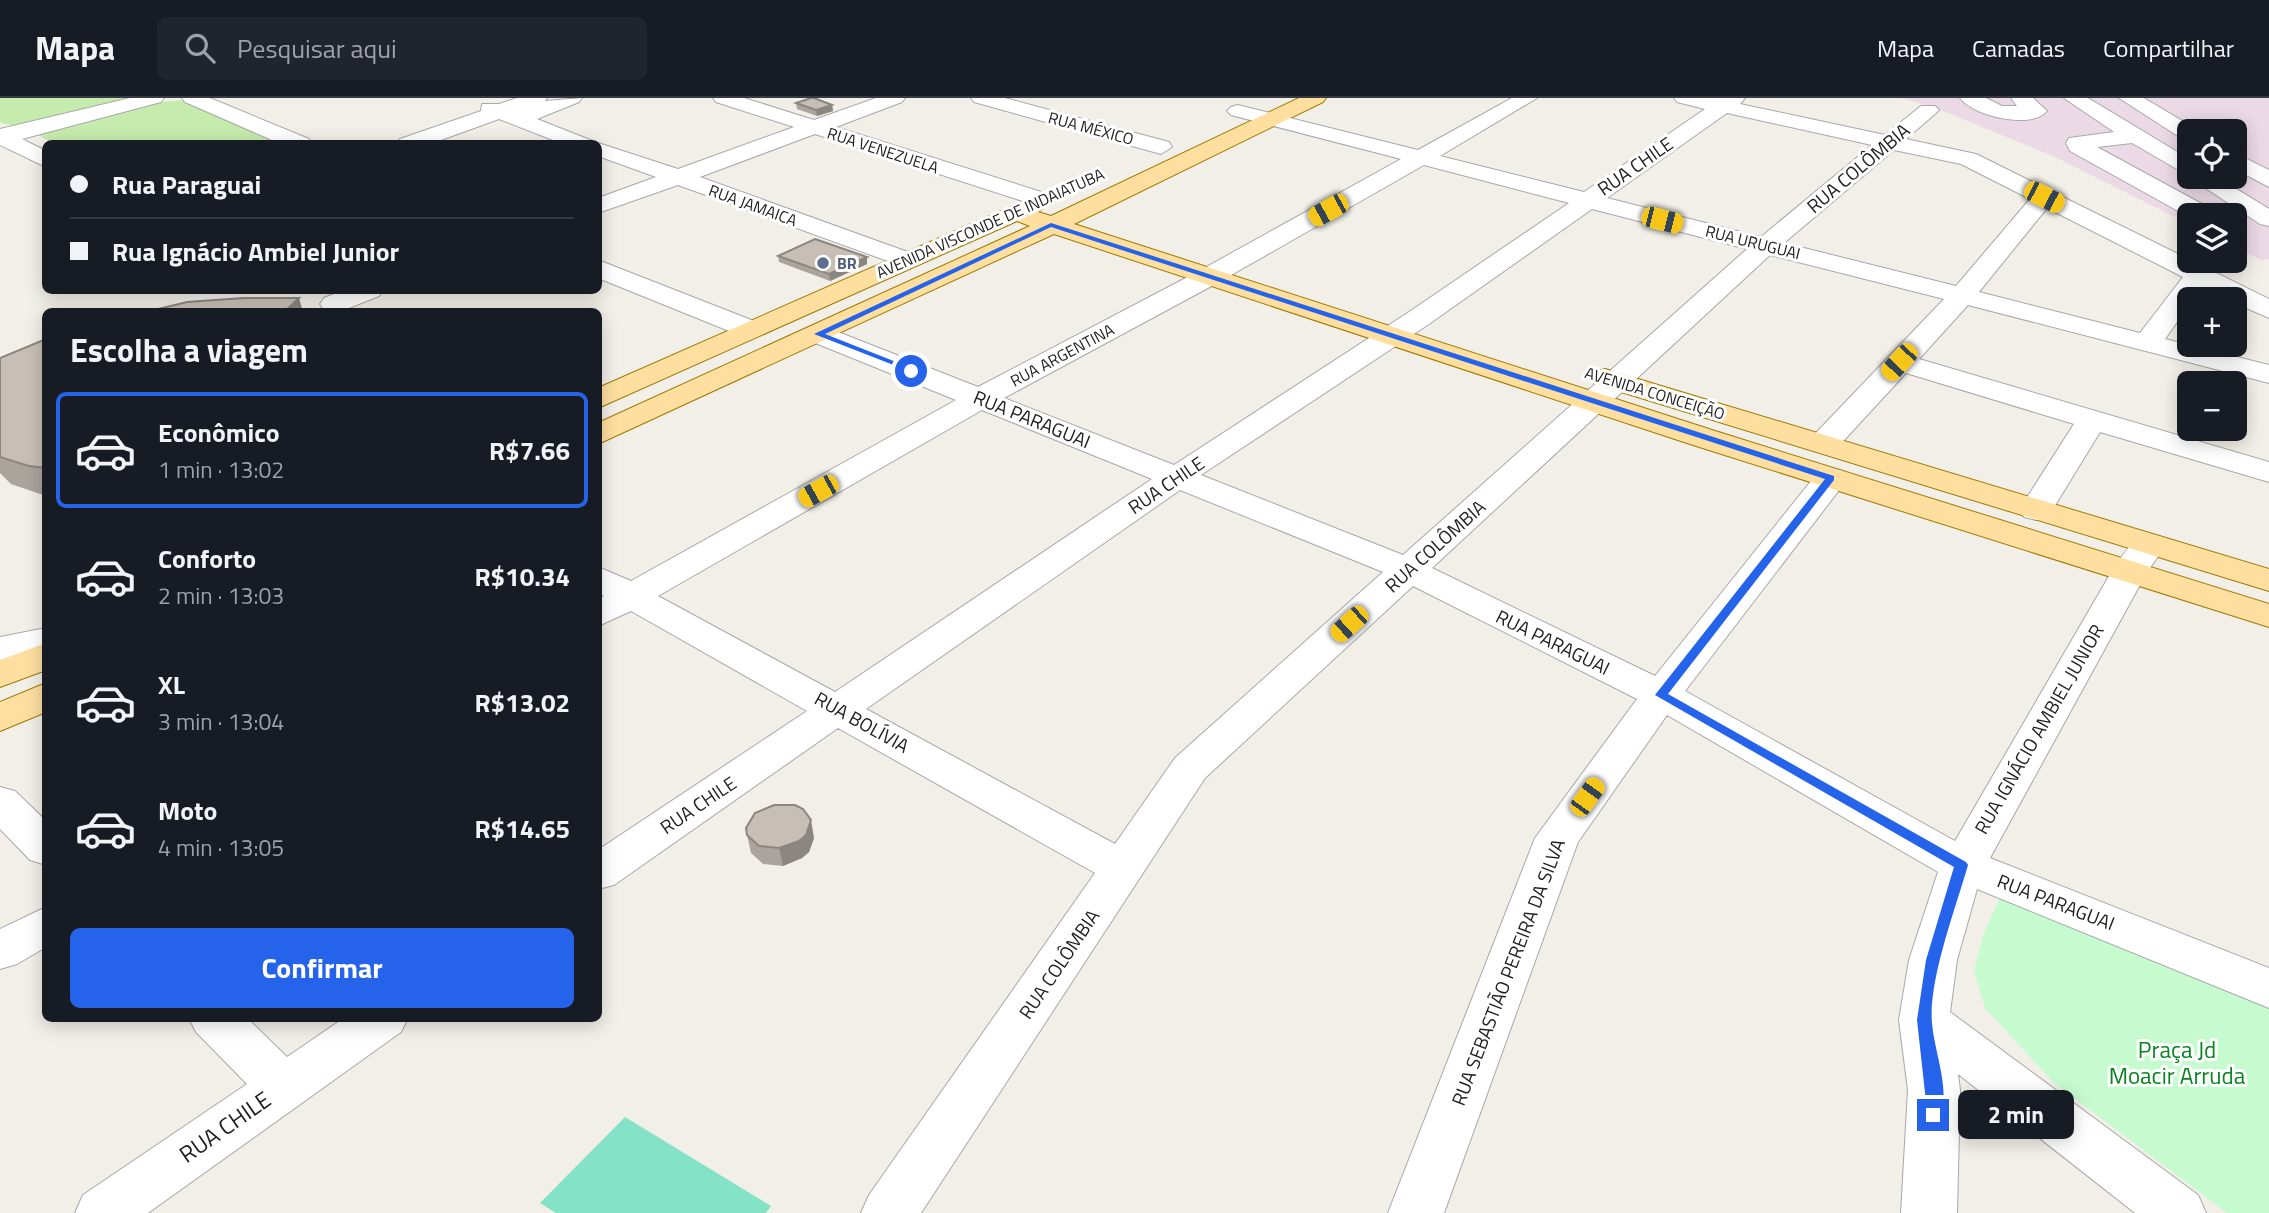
<!DOCTYPE html>
<html lang="pt">
<head>
<meta charset="utf-8">
<style>
  body { margin:0; font-family:"Titillium Web",sans-serif; background:#20242c; color:#f1f3f6; height:100vh; display:flex; flex-direction:column; font-size:26px; white-space:nowrap }
  * { box-sizing:border-box; margin:0 }
  p { font-size:23px; color:#9ea1a6 }
  .icon { flex:none; width:38px; height:38px; fill:none; stroke:currentColor; stroke-width:2; stroke-linecap:round; stroke-linejoin:round }
  .map { position:relative; flex:1; overflow:hidden }
  .panel { position:absolute; left:42px; top:210px; width:560px; height:714px; display:flex; flex-direction:column; background:#171b24; border-radius:10px; box-shadow:0 4px 18px #0003 }
  .panel>* { flex:none }
  .top-card { position:absolute; left:42px; top:42px; width:560px; height:154px; border-radius:10px; box-shadow:0 4px 18px #0003; display:grid; align-content:center; height:154px; padding:0 28px; background:#171b24 }
  .controls { position:absolute; left:2177px; top:21px; display:grid; gap:14px }
  .controls a { display:grid; place-items:center; width:70px; height:70px; border-radius:10px; background:#171b24; box-shadow:0 4px 18px #0003; font-size:35px }
  .end { position:absolute; width:32px; height:32px; margin:-16px; border:9px solid #2563eb; background:#fff; box-shadow:0 0 0 4px #fff }
  .from { border-radius:50% }
  .bubble { position:absolute; height:49px; border-radius:10px; background:#171b24; box-shadow:0 4px 18px #0003; font-size:23px; font-weight:700; line-height:49px; text-align:center }
  .car { position:absolute; width:21px; height:42px; margin:-21px -10px; border-radius:9px; box-shadow:0 0 5px 2px #0007; background:linear-gradient(#f5c518 24%,#345 0 40%,#f5c518 0 76%,#345 0 86%,#f5c518 0) }
  .top-card b { display:flex; align-items:center; gap:24px; height:66px; font-size:26px }
  .top-card b+b { border-top:2px solid #363941 }
  .top-card i { width:18px; height:18px; background:#f1f3f6 }
  ul { padding:0; list-style:none }
  li { display:flex; align-items:center; gap:21px; height:116px; margin:0 14px 10px; padding:0 14px; border:4px solid transparent; border-radius:10px }
  li div { flex:1 }
  li b { display:block; font-size:26px }
  li em { font-style:normal; font-weight:700 }
  li.on { border-color:#2563eb }
  li>.icon { width:63px; height:63px; stroke-width:1.5 }
  h2 { padding:0 28px; font-size:32px; line-height:84px }
  .primary-button { display:flex; gap:14px; margin-top:auto; padding:14px 28px }
  .primary-button a { flex:1; height:80px; border-radius:10px; background:#2563eb; color:#fff; font-size:28px; font-weight:700; line-height:80px; text-align:center }
  header { display:flex; align-items:center; gap:42px; box-sizing:border-box; height:98px; padding:0 35px; background:#171b24; border-bottom:2px solid #363941 }
  header strong { font-size:33px }
  nav { display:flex; gap:38px; margin-inline-start:auto; font-size:24px }
  .search { width:490px; height:63px; background:#20242c; display:flex; align-items:center; gap:18px; box-sizing:border-box; padding:0 24px; border-radius:10px; color:#9ea1a6; font-size:26px }
  .map>svg:first-child { display:block }
  .industrial { fill:#ebd9e6; fill-rule:evenodd }
  .grass { fill:#c6ecad }
  .park { fill:#c5fbce }
  .pitch { fill:#84e2c7 }
  .lines { fill:none; stroke-linecap:round; stroke-linejoin:round }
  .minor-casing { stroke:#a8a8a8; stroke-width:2 }
  .major-casing { stroke:#9e7900; stroke-width:2 }
  .minor { fill:#fff; fill-rule:evenodd }
  .major { fill:#fedfa0; fill-rule:evenodd }
  .wall { fill:#aba49d }
  .shaded-wall { fill:#8b867f }
  .building { fill:#c7bfb6; stroke:#8b867f; stroke-width:2 }
  .route { fill:#2563eb }
  .service-dot { fill:#5c6f8a; stroke:#fff; stroke-width:2.5 }
  .labels { text-anchor:middle; stroke-width:6; stroke-linejoin:round; paint-order:stroke }
  .far-street-label { font-size:16px; fill:#212121; stroke:#fff }
  .far-service-label { font-size:16px; font-weight:bold; fill:#4e5e75; stroke:#fff; text-anchor:start }
  .street-label { font-size:19px; fill:#212121; stroke:#fff }
  .near-park-label { font-size:23px; fill:#098520; stroke:#fff }
  .near-street-label { font-size:23px; fill:#212121; stroke:#fff }
</style>
</head>
<body>
<header>
<strong>Mapa</strong>
<div class="search"><svg class="icon" aria-label="search" viewBox="0 0 24 24"><circle cx="10" cy="10" r="6"/><path d="M15 15l6 6"/></svg>Pesquisar aqui</div>
<nav><a>Mapa</a><a>Camadas</a><a>Compartilhar</a></nav>
</header>
<div class="map">
<svg width="2269" height="1115" viewBox="0 0 2269 1115">
  <rect width="100%" height="100%" fill="#f1efe7"/>
  <path class="industrial" d="M1902,0H2269V161L2261,162L2235,149V117H2189V126L2053,58L1943,13ZM2189,33H2235V79H2189Z"/>
  <path class="grass" d="M0,0H129C103,11 25,36 0,24Z
    M181,2L284,45L54,46L35,35L154,5Z"/>
  <path class="park" d="M2000,799L2269,909V1115H2227L2053,984L1985,910L1974,872L1984,835Z"/>
  <path class="pitch" d="M625,1019L771,1108L766,1115H556L540,1105Z"/>
  <g class="lines">
    <g class="minor-casing">
      <path id="minor" d="M130,0H164L161,4L22,41L46,53V69L0,47V31Z
        M182,0H210L309,41L312,46H281L185,4Z
        M517,0H547L545,3L582,0L579,4L537,21L595,44L678,71L794,29L716,4L713,0H744L814,22L876,0H905L902,4L836,29L1051,97L1055,102L1051,107H1035L815,36L700,79L916,157L920,162L916,167L907,170L678,87L598,115V100L656,79L598,58V46H563L499,21L430,46H397L400,41L481,13L482,6H499Z
        M971,0H1005L1169,44L1172,49L1161,56L974,4Z
        M1512,0H1537L1440,58L1584,94L1705,11L1677,4L1674,0H1745L1740,6L1885,37L1921,8H1935L1939,12L1935,16L1906,41L1976,56L2269,201V220L2235,205V201H2227L2203,189L2194,201H2189V207L2165,241L2269,267V285L1968,207L1919,261L2269,364V384L2100,334L2048,419L2036,422L2024,419L2019,412L2074,326L1906,275L1835,352L1824,355L1813,352L1808,345L1813,338L1944,201L1770,157L1432,470L1655,578L1819,373L1831,370L1843,373L1847,380L1843,387L1685,593L1955,743L2112,473C2126,453 2136,432 2162,439L2167,446L2147,474L1990,760L2269,870V910L1977,791L1957,862L1950,914L2198,1097L2206,1115H2135L1958,976L1960,992L1957,1115H1901L1908,992L1899,922L1909,862L1938,774L1667,617L1578,744L1444,1115H1388L1535,740L1637,601L1413,488L1205,680L921,1115H861L869,1097L1095,775L838,630L614,787L598,791V752L807,613L631,513L598,528V501L604,498L598,495V469L631,483L956,302L808,242L804,236L808,230L818,228L828,230L978,289L1201,172L1401,61L1231,17L1227,13L1231,9L1238,7L1418,52ZM1727,15L1872,47L1761,139L1607,100ZM1894,52L1961,66L2030,101L1956,188L1784,145ZM1424,67L1569,105L1409,214L1174,367L1004,300L1219,184ZM2047,110L2183,179L2140,235L1979,194ZM1592,111L1747,151L1403,457L1201,377L1429,226ZM982,312L1152,381L835,594L658,498ZM1180,392L1383,474L1175,660L1115,746L866,611Z
        M1960,0H1986L2002,8H2017L2011,0H2033L2047,13C2032,32 1973,18 1960,0Z
        M2064,0H2088L2189,61V78L2132,45L2097,49L2213,112L2216,117L2189,119L2070,53L2066,45L2069,40L2114,34Z
        M2119,0H2144L2199,33H2189V41L2181,40Z
        M2235,55L2269,72V89L2235,71Z
        M2189,79H2217L2269,111V128L2260,126Z
        M598,162L759,225L763,231L759,237L749,239L739,237L598,180Z
        M344,192H383L379,198L344,212H324L320,206L324,200Z
        M46,530V553L0,563V539Z
        M0,689L15,693L46,723V767L30,762L0,731Z
        M46,809V849L17,866L0,871V831Z
        M189,920H247L287,959L344,920H408L401,934L148,1115H75L83,1097L247,986L196,934Z"/>
    </g>
    <g class="major-casing">
      <path id="major" d="M1299,0H1326L1323,4L1074,126L1715,333L2269,506V529L1693,347L1054,136L598,346V325L1030,128L1017,123L598,310V290L1030,100H1046L1050,105L1038,114L1051,118Z
        M1605,271L2269,471V493L1595,286L1590,280L1595,274Z
        M46,545V572L0,589V562Z
        M46,585V614L0,633V604Z"/>
    </g>
    <use href="#minor" class="minor"/>
    <use href="#major" class="major"/>
  </g>
  <path class="wall" d="M796,5L832,7L833,13L817,18L797,11Z
    M778,158L867,166L830,183L779,164Z
    M46,241V398L11,386L0,375V260Z
    M747,737L814,740L809,754L802,760L783,768L763,766L751,755Z"/>
  <path class="shaded-wall" d="M832,7L833,13L817,18L816,12Z
    M867,159V166L830,183L829,176Z
    M299,200L303,214H284Z
    M811,722L814,740L809,754L802,760L783,768L779,750Z"/>
  <path class="building" d="M811,0H814L832,7L816,12L796,5Z
    M815,141L867,159L829,176L778,158Z
    M244,200H299L284,214H146L187,204Z
    M46,241V370L29,368L0,359V260Z
    M774,707H795L803,711L811,722L806,737L799,743L779,750L759,748L747,737L746,730L755,715Z"/>
  <path class="route" d="M1051,125L1834,378V382L1668,596L1966,764L1968,767C1956,809 1928,883 1932,925C1934,954 1952,995 1939,1022H1928L1917,922L1926,862L1954,769L1655,597L1825,381L1051,129L825,236L914,271V275L814,236Z"/>
  <circle class="service-dot" cx="823" cy="165" r="7"/>
  <g class="labels">
    <g class="far-street-label">
      <text transform="translate(1091 30) rotate(15)" y="6">RUA MÉXICO</text>
      <text transform="translate(883 52) rotate(18)" y="6">RUA VENEZUELA</text>
      <text transform="translate(753 107) rotate(20)" y="6">RUA JAMAICA</text>
      <text transform="translate(990 125) rotate(-24)" y="6">AVENIDA VISCONDE DE INDAIATUBA</text>
      <text transform="translate(1753 144) rotate(14)" y="6">RUA URUGUAI</text>
      <text transform="translate(1062 257) rotate(-28)" y="6">RUA ARGENTINA</text>
      <text transform="translate(1655 295) rotate(17)" y="6">AVENIDA CONCEIÇÃO</text>
    </g>
    <g class="far-service-label">
      <text x="837" y="171">BR</text>
    </g>
    <g class="street-label">
      <text transform="translate(1635 68) rotate(-35)" y="7">RUA CHILE</text>
      <text transform="translate(1858 70) rotate(-40)" y="7">RUA COLÔMBIA</text>
      <text transform="translate(1032 321) rotate(22)" y="7">RUA PARAGUAI</text>
      <text transform="translate(1166 387) rotate(-34)" y="7">RUA CHILE</text>
      <text transform="translate(1435 448) rotate(-42)" y="7">RUA COLÔMBIA</text>
      <text transform="translate(1553 544) rotate(26)" y="7">RUA PARAGUAI</text>
      <text transform="translate(862 624) rotate(29)" y="7">RUA BOLÍVIA</text>
      <text transform="translate(2039 631) rotate(-60)" y="7">RUA IGNÁCIO AMBIEL JUNIOR</text>
      <text transform="translate(698 707) rotate(-34)" y="7">RUA CHILE</text>
      <text transform="translate(2056 804) rotate(21)" y="7">RUA PARAGUAI</text>
      <text transform="translate(1059 866) rotate(-56)" y="7">RUA COLÔMBIA</text>
      <text transform="translate(1508 874) rotate(-69)" y="7">RUA SEBASTIÃO PEREIRA DA SILVA</text>
    </g>
    <g class="near-park-label">
      <text x="2177" y="960">Praça Jd<tspan x="2177" dy="26">Moacir Arruda</tspan></text>
    </g>
    <g class="near-street-label">
      <text transform="translate(225 1029) rotate(-35)" y="8">RUA CHILE</text>
    </g>
  </g>
</svg>
<div class="controls">
<a><svg class="icon" aria-label="locate" viewBox="0 0 24 24"><circle cx="12" cy="12" r="6"/><path d="M12 2v4M12 18v4M2 12h4M18 12h4"/></svg></a>
<a><svg class="icon" aria-label="layers" viewBox="0 0 24 24"><path d="M12 4l9 5-9 5-9-5zM3 14l9 5 9-5"/></svg></a>
<a>+</a>
<a>−</a>
</div>
<i class="end from" style="left:911px;top:273px"></i>
<i class="end" style="left:1933px;top:1017px"></i>
<div class="bubble" style="left:1958px;top:992px;width:116px">2 min</div>
<i class="car" style="left:2044px;top:99px;rotate:117deg"></i>
<i class="car" style="left:1328px;top:112px;rotate:241deg"></i>
<i class="car" style="left:1662px;top:122px;rotate:104deg"></i>
<i class="car" style="left:1899px;top:264px;rotate:223deg"></i>
<i class="car" style="left:818px;top:393px;rotate:241deg"></i>
<i class="car" style="left:1349px;top:526px;rotate:228deg"></i>
<i class="car" style="left:1587px;top:699px;rotate:36deg"></i>
<div class="top-card">
<b><i class="from"></i>Rua Paraguai</b>
<b><i></i>Rua Ignácio Ambiel Junior</b>
</div>
<section class="panel">
<h2>Escolha a viagem</h2>
<ul>
<li class="on"><svg class="icon" aria-label="car" viewBox="0 0 24 24"><path d="M5 17H2v-5l4-1 3-4h7l3 4 3 1v5h-3M9 17h6M6 11h13"/><circle cx="7" cy="17" r="2"/><circle cx="17" cy="17" r="2"/></svg><div><b>Econômico</b><p>1 min · 13:02</p></div><em>R$7.66</em></li>
<li><svg class="icon" aria-label="car" viewBox="0 0 24 24"><path d="M5 17H2v-5l4-1 3-4h7l3 4 3 1v5h-3M9 17h6M6 11h13"/><circle cx="7" cy="17" r="2"/><circle cx="17" cy="17" r="2"/></svg><div><b>Conforto</b><p>2 min · 13:03</p></div><em>R$10.34</em></li>
<li><svg class="icon" aria-label="car" viewBox="0 0 24 24"><path d="M5 17H2v-5l4-1 3-4h7l3 4 3 1v5h-3M9 17h6M6 11h13"/><circle cx="7" cy="17" r="2"/><circle cx="17" cy="17" r="2"/></svg><div><b>XL</b><p>3 min · 13:04</p></div><em>R$13.02</em></li>
<li><svg class="icon" aria-label="car" viewBox="0 0 24 24"><path d="M5 17H2v-5l4-1 3-4h7l3 4 3 1v5h-3M9 17h6M6 11h13"/><circle cx="7" cy="17" r="2"/><circle cx="17" cy="17" r="2"/></svg><div><b>Moto</b><p>4 min · 13:05</p></div><em>R$14.65</em></li>
</ul>
<div class="primary-button"><a>Confirmar</a></div>
</section>
</div>
</body>
</html>
